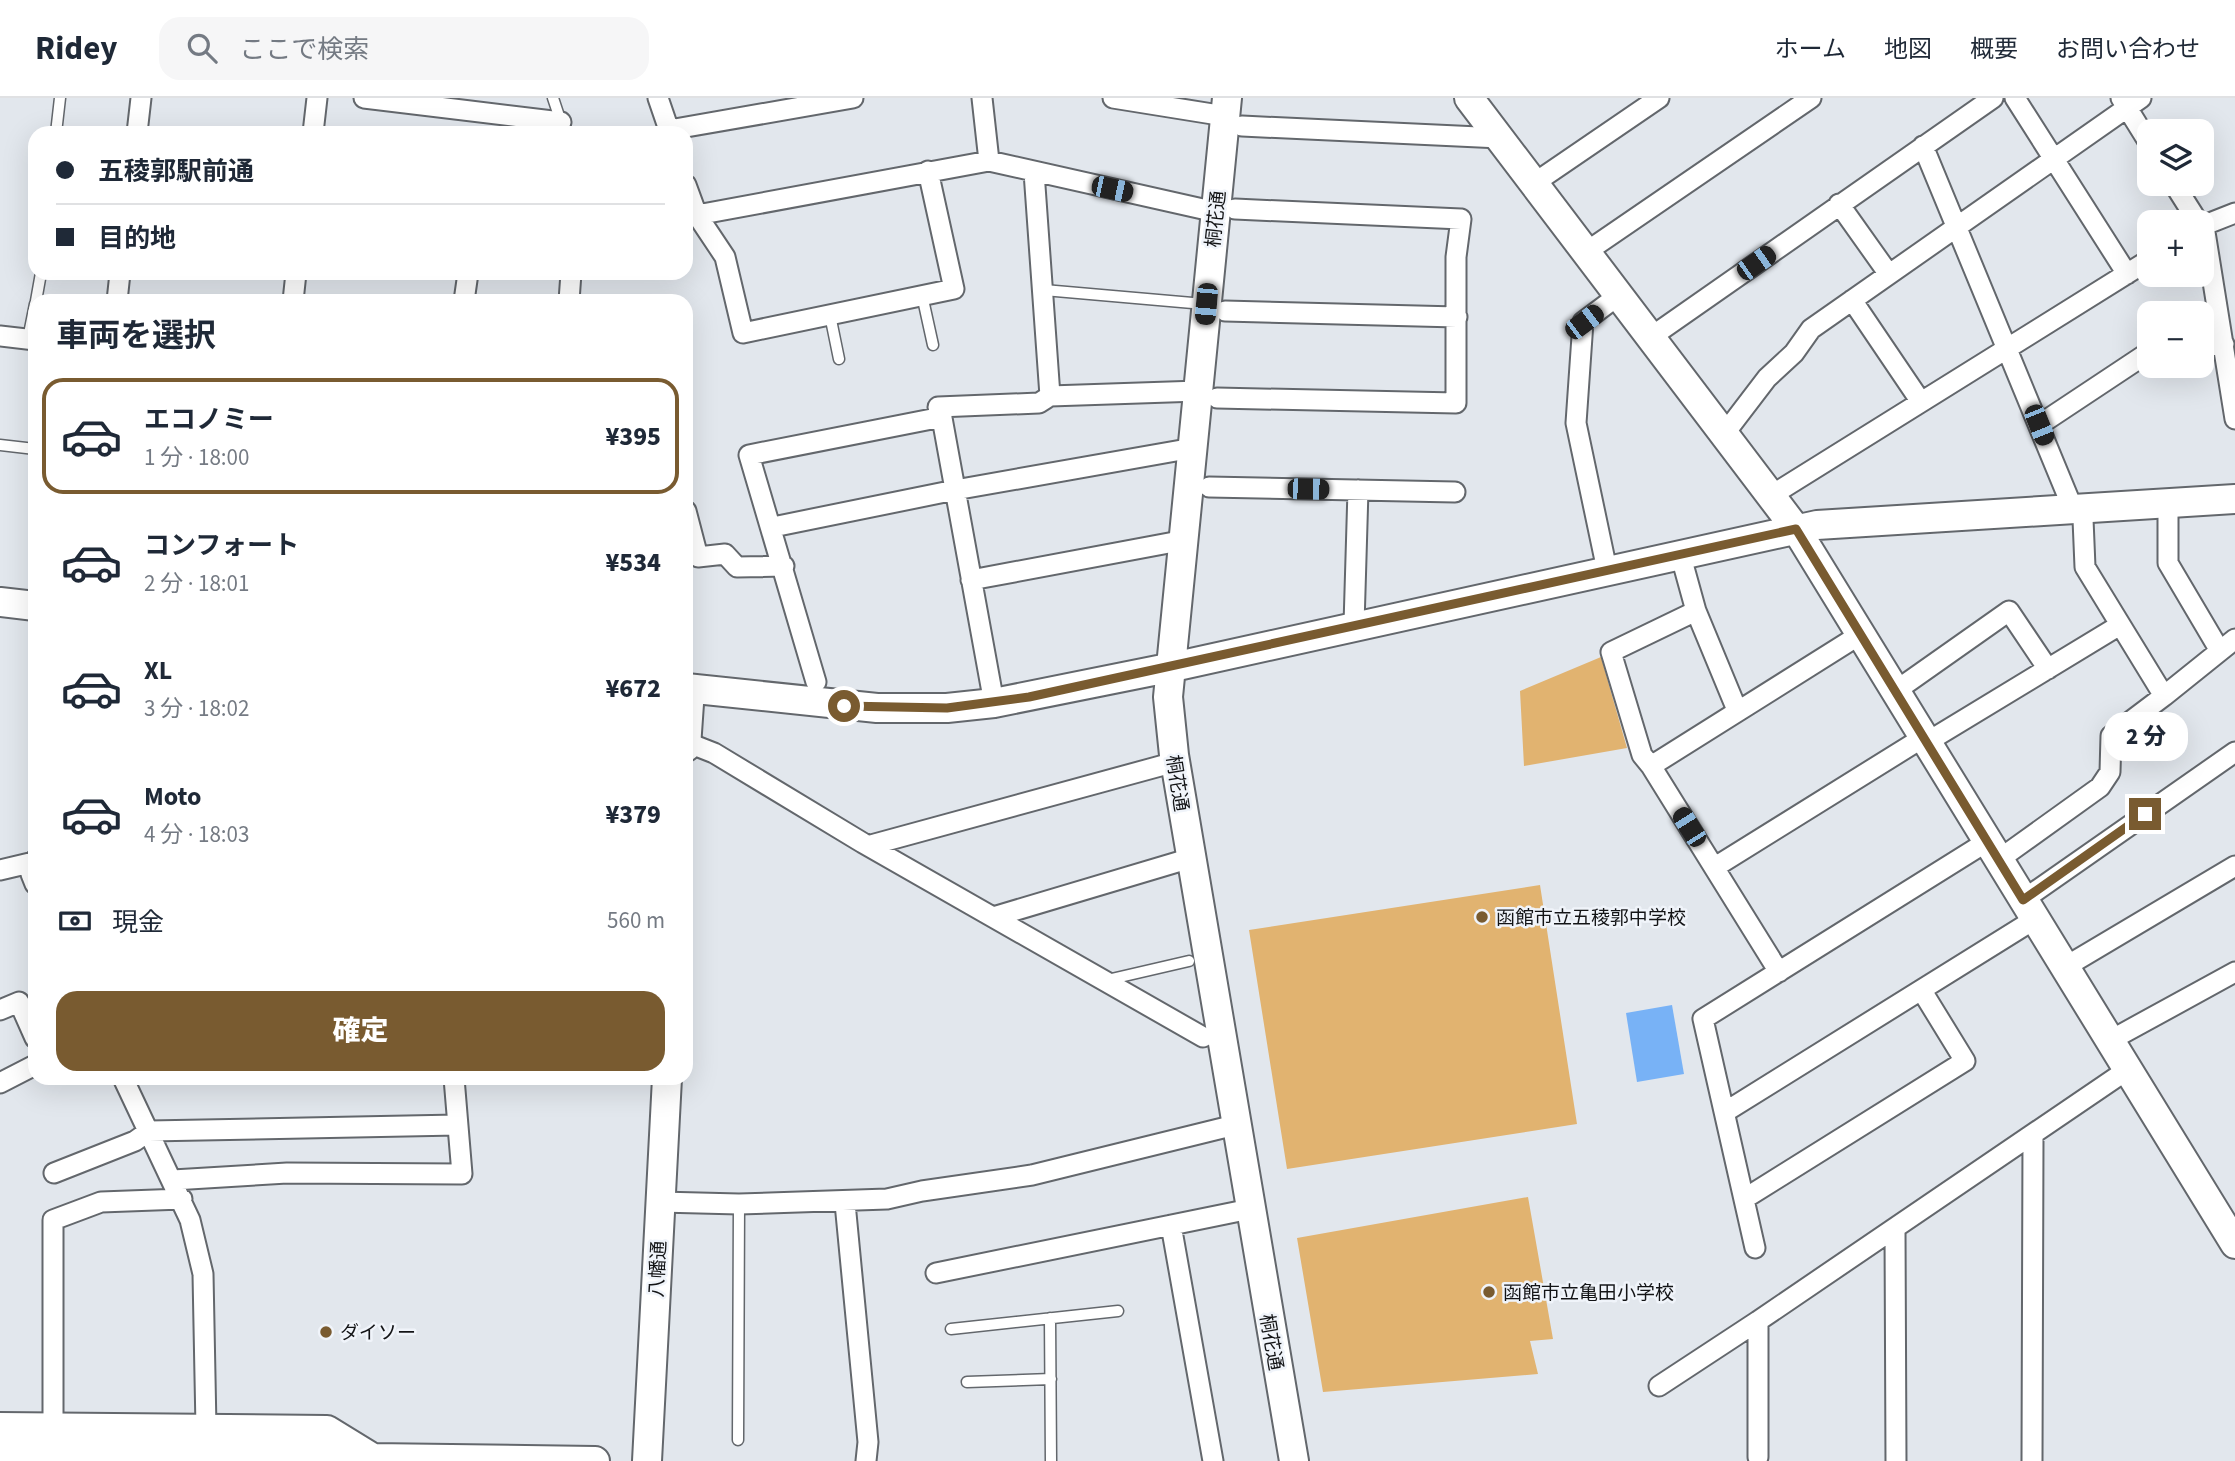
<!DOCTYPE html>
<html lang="ja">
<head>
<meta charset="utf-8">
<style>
  body { margin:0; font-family:"Source Sans 3","Noto Sans JP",sans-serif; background:#f6f6f7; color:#1f2937; height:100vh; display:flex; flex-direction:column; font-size:26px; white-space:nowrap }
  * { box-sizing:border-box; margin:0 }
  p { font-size:23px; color:#747a83 }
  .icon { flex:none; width:38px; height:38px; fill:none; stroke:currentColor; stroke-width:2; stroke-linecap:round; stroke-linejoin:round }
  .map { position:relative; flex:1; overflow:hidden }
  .drawer { position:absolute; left:28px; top:196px; width:665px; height:791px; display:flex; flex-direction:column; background:#fff; border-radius:21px; box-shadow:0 7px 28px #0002 }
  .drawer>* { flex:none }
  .top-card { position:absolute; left:28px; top:28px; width:665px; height:154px; border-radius:21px; box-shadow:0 7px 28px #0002; display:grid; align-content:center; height:154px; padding:0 28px; background:#fff }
  .buttons { position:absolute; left:2137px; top:21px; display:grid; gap:14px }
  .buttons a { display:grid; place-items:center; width:77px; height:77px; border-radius:14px; background:#fff; box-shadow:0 7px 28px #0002; font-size:35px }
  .end { position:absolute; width:32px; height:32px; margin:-16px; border:9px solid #795b30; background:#fff; box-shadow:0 0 0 4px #fff }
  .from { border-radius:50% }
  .bubble { position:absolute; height:49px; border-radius:21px; background:#fff; box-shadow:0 7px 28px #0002; font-size:23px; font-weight:800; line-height:49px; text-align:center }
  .car { position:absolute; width:21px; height:42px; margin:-21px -10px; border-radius:9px; box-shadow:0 0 5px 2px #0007; background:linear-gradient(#222 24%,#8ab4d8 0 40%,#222 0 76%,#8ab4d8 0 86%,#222 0) }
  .top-card b { display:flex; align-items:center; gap:24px; height:66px; font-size:26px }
  .top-card b+b { border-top:2px solid #e0e1e3 }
  .top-card i { width:18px; height:18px; background:#1f2937 }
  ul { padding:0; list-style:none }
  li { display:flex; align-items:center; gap:21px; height:116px; margin:0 14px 10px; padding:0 14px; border:4px solid transparent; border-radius:21px }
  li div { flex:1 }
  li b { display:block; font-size:26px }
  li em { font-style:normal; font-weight:800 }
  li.current { border-color:#795b30 }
  li>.icon { width:63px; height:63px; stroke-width:1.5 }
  h2 { padding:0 28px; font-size:32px; line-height:84px }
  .pay { display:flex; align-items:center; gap:18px; height:77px; padding:0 28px; font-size:26px }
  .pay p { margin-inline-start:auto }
  .primary-button { display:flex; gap:14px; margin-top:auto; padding:14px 28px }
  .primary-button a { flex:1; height:80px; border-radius:21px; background:#795b30; color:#fff; font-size:28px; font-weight:800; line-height:80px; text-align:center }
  header { display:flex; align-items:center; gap:42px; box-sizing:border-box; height:98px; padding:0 35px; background:#fff; border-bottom:2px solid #e0e1e3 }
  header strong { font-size:33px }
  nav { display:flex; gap:38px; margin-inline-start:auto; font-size:24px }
  .search { width:490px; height:63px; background:#f6f6f7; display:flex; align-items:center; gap:18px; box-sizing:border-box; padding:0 24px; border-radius:21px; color:#747a83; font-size:26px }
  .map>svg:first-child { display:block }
  .green { fill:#e1b370 }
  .water { fill:#78b2f6 }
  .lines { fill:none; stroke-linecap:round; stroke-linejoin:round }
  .lane-casing { stroke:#63676c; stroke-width:13 }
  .street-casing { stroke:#63676c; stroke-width:23 }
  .secondary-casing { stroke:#63676c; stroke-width:32 }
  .lane { stroke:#fff; stroke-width:10 }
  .street { stroke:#fff; stroke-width:19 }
  .secondary { stroke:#fff; stroke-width:28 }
  .route { stroke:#795b30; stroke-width:9 }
  .poi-dot { fill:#795b30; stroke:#f0f4fa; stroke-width:2.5 }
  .labels { text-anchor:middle; stroke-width:5; stroke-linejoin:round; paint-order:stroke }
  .street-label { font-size:19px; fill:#131416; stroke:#f0f4fa }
  .poi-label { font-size:19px; fill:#131416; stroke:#f0f4fa; text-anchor:start }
</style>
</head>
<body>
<header>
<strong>Ridey</strong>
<div class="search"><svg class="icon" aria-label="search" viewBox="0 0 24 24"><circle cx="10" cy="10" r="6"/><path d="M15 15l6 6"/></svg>ここで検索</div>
<nav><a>ホーム</a><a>地図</a><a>概要</a><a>お問い合わせ</a></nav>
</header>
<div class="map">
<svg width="2235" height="1363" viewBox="0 0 2235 1363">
  <rect width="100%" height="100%" fill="#e2e7ed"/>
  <path class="green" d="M1601,559L1627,650L1524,668L1520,593Z
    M1540,787L1577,1026L1287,1071L1249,832Z
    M1528,1099L1553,1241L1530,1243L1538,1276L1323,1294L1297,1140Z"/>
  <path class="water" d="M1672,907L1684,976L1637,984L1626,915Z"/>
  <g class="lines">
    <g class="lane-casing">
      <path id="lane" d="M553,0L561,24
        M56,35L60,0
        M1044,192L1204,206
        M922,197L933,247
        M36,203L41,175
        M830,217L839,261
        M28,241L35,206
        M0,347L35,351
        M1107,882L1189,863
        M1050,1220L1051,1363
        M951,1231L1118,1213
        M967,1284L1051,1281
        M738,1342L739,1106"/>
    </g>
    <g class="street-casing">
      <path id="street" d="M364,0L561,24
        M658,0L670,35
        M982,0L989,63
        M1113,0L1225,18
        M2015,0L2127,176
        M2121,0L2149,45
        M1242,28L1500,40
        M669,32L853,0
        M137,35L141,0
        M313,35L317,0
        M1923,48L2073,411
        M1034,74L1050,298
        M1533,86L1659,0
        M2174,86L2198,124
        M686,87L697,117L725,159L743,235L954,191L928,73
        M1839,106L1888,175
        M686,119L989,63L1216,114
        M2202,128L2235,115
        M2202,129L2205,134L2235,321
        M1586,154L1811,0
        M1852,202L1921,304
        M117,203L120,175
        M293,203L296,175
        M464,203L468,175
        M569,203L571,175
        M1225,213L1457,219
        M0,238L35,242
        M1651,239L1993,0
        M2202,249L2224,246
        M1217,300L1456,305V159L1461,121L1235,111
        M938,309L1039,305L1050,298L1199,293
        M940,309L994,605
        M2039,327L2143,258L2149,257
        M1725,335L1767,280L1794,255L1811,231L2141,0
        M1209,389L1455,394
        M1772,397L2149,162
        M686,413L698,459L725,456L737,469L784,468
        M2168,416V465L2220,553
        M2083,421L2085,469L2164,598L2235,541
        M773,429L955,392L1193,350
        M1680,455L1696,513L1737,612
        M1607,472L1576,325L1583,224L1619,197
        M971,482L1185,442
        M1354,527L1358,392
        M816,584L749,357L942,319
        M1904,587L2009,513L2048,571
        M1937,638L2120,527
        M686,644L714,655L863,745L1203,939
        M1651,668L1642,657L1611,554L1696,513
        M871,747L1175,664
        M2008,755L2100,689L2110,674L2111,638L2164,598
        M35,762L31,776L35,786
        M1715,769L1924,639
        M0,772L34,764
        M2023,802L2235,654
        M993,819L1191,760
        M2065,869L2235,768
        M1779,874L1651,668L1861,536
        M0,912L19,904L35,940
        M2120,937L2235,874
        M123,980L190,1122L203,1176L206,1330
        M0,985L35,967
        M1725,1014L2035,821
        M54,1075L135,1043L149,1033L457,1027
        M173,1082L287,1075L462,1076L454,980
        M1744,1101L1965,963L1922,893
        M660,1104L739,1106L887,1101L922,1093L1032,1077L1235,1027
        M845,1105L868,1344L866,1363
        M1171,1127L1213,1363
        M1895,1131L1896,1363
        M1755,1150L1703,921L1988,743
        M936,1175L1250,1111
        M1659,1288L1758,1223
        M53,1329V1122L101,1104L182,1101
        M1758,1359V1223L2127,972
        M2032,1363L2033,1038"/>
    </g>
    <g class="secondary-casing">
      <path id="secondary" d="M1227,0L1168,599L1174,657L1294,1363
        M1469,0L1796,431L2235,1146
        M0,504L35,508
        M686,590L877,610H947L994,605L1173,569L1817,427L2235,401
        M686,649L690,591
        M0,1329L327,1332L371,1359
        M0,1355L595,1363
        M647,1363L667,980"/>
    </g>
    <use href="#lane" class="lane"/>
    <use href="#street" class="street"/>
    <use href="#secondary" class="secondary"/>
  </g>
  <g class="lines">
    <path class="route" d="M844,608L947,610L1029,599L1796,431L2023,802L2145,716"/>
  </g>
  <g class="poi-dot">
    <circle cx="1482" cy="819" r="7"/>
    <circle cx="1489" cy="1194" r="7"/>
    <circle cx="326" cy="1234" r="7"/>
  </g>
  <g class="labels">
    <g class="street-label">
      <text transform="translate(1215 121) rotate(-84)" y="7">桐花通</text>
      <text transform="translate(1178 685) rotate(81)" y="7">桐花通</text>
      <text transform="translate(657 1171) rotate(-87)" y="7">八幡通</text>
      <text transform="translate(1272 1244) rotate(80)" y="7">桐花通</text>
    </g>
    <g class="poi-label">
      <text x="1496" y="826">函館市立五稜郭中学校</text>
      <text x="1503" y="1201">函館市立亀田小学校</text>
      <text x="340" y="1241">ダイソー</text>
    </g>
  </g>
</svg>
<div class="buttons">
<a><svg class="icon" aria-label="layers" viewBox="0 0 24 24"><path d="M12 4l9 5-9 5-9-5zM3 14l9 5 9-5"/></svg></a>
<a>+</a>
<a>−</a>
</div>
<i class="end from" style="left:844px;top:608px"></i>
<i class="end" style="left:2145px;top:716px"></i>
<div class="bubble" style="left:2104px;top:614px;width:84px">2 分</div>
<i class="car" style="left:1112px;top:91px;rotate:102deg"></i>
<i class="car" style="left:1756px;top:165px;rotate:55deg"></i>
<i class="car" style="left:1206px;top:206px;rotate:185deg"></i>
<i class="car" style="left:1584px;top:224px;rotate:53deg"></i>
<i class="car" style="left:2039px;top:327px;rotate:158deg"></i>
<i class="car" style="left:1308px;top:391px;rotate:91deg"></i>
<i class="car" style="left:1689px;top:729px;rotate:328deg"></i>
<div class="top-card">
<b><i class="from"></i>五稜郭駅前通</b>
<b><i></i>目的地</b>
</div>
<section class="drawer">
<h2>車両を選択</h2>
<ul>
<li class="current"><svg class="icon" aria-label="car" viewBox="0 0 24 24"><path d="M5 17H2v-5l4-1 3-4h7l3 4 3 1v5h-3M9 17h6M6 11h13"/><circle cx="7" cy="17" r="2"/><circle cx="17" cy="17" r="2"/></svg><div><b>エコノミー</b><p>1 分 · 18:00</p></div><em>¥395</em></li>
<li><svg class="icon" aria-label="car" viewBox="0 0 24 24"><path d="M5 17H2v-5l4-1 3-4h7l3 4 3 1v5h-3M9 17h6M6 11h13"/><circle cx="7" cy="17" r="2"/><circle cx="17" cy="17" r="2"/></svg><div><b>コンフォート</b><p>2 分 · 18:01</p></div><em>¥534</em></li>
<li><svg class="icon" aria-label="car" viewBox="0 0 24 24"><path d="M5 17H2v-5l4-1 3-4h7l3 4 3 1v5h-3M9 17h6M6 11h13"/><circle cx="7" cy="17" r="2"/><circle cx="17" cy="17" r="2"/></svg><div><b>XL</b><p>3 分 · 18:02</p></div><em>¥672</em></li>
<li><svg class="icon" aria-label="car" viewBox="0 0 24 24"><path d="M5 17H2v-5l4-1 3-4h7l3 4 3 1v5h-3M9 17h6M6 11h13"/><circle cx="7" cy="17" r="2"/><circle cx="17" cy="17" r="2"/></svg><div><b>Moto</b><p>4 分 · 18:03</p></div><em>¥379</em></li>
</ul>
<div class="pay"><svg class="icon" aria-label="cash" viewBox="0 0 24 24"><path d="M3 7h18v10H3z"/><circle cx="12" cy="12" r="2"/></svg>現金<p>560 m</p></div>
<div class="primary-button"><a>確定</a></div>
</section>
</div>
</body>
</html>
